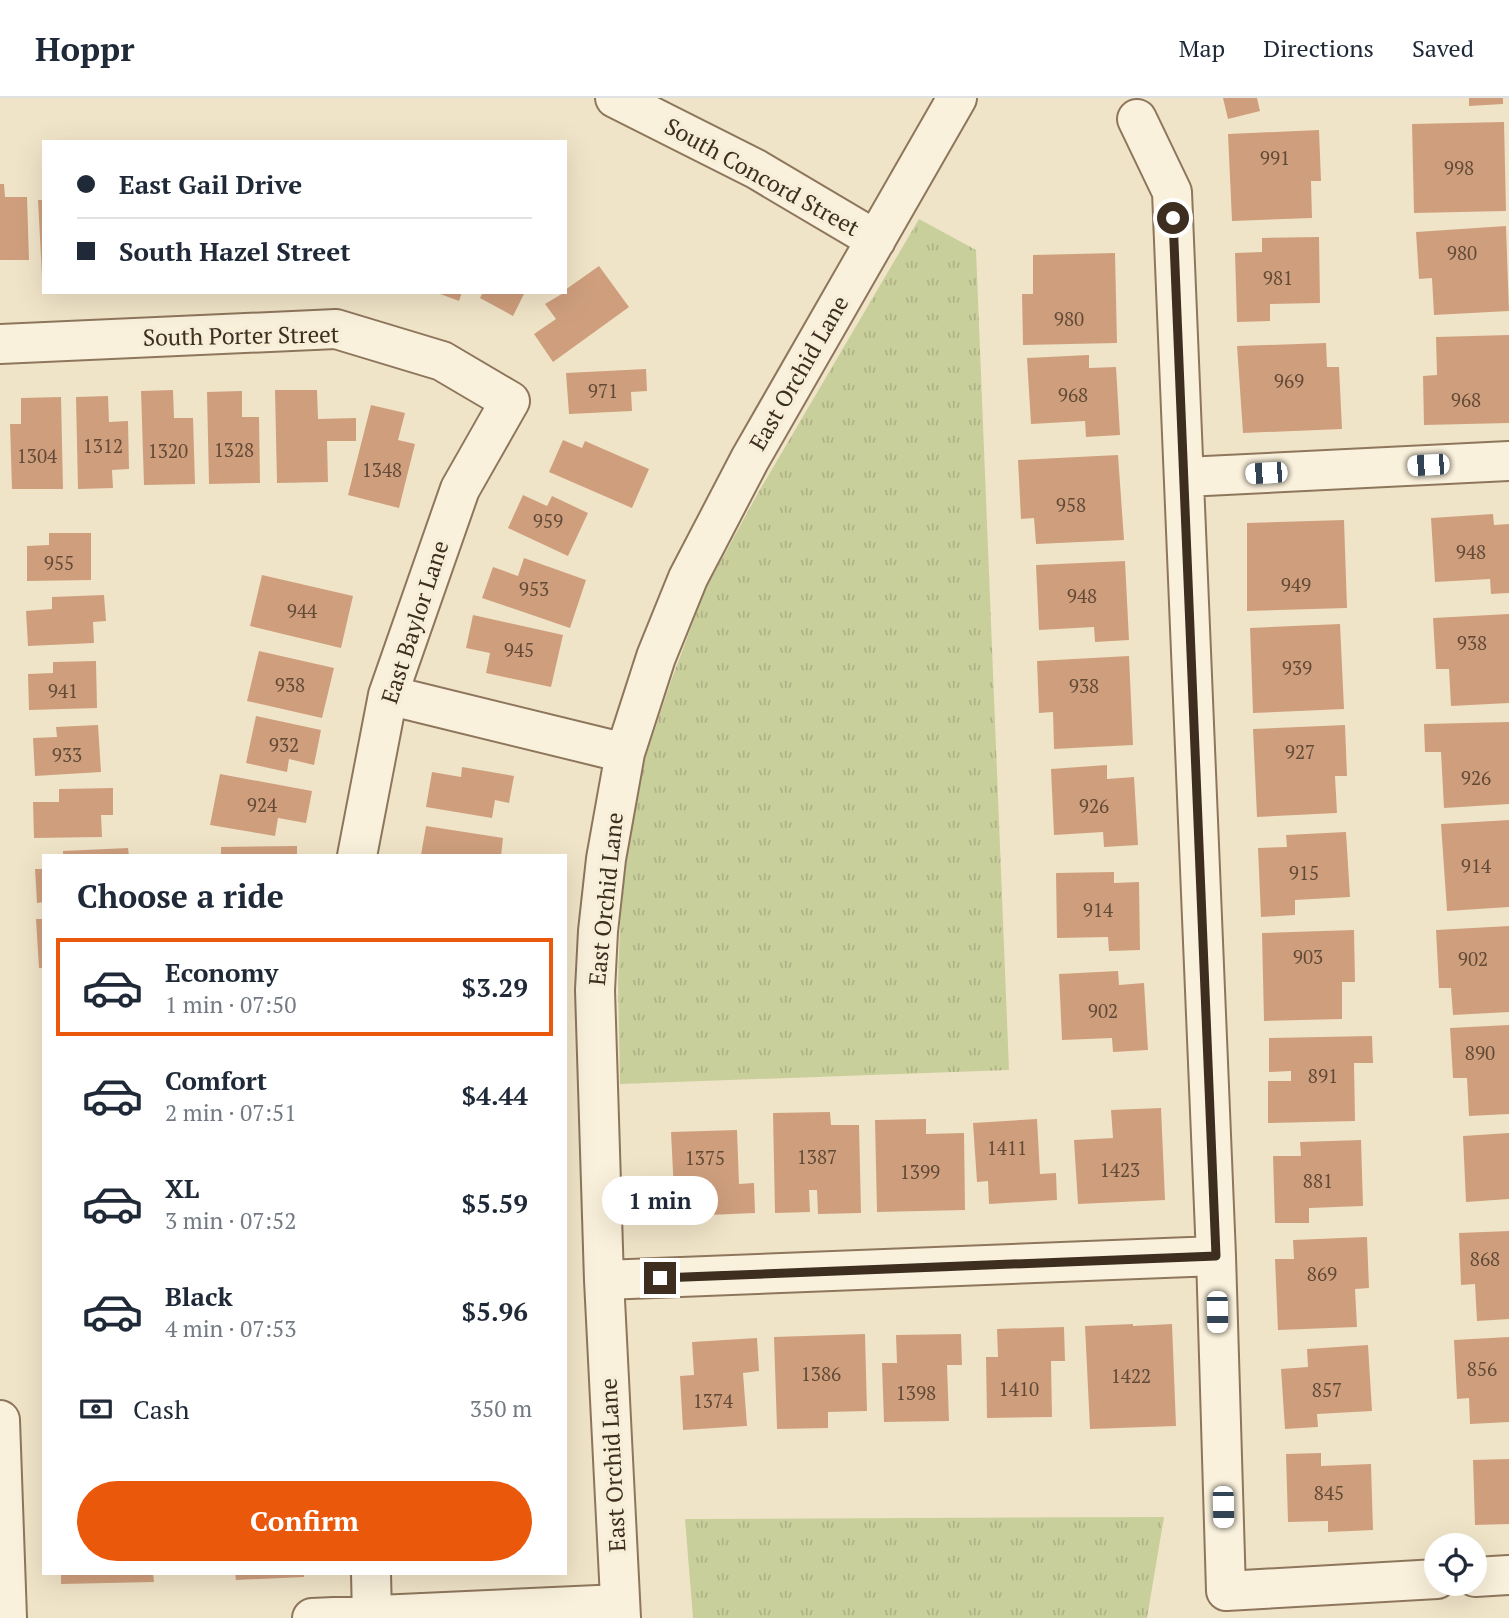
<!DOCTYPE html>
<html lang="en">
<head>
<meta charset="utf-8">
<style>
  body { margin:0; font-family:"PT Serif",serif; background:#f6f6f7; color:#1f2937; height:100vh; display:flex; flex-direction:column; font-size:26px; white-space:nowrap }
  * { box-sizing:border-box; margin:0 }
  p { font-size:23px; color:#747a83 }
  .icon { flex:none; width:38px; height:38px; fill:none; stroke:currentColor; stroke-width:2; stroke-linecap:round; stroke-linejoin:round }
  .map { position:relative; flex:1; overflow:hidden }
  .side { position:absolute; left:42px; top:756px; width:525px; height:721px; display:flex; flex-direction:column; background:#fff; border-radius:0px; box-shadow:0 7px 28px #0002 }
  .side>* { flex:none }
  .hud { position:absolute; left:42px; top:42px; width:525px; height:154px; border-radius:0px; box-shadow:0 7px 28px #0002; display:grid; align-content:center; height:154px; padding:0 35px; background:#fff }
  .fabs { position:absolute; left:1424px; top:1435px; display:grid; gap:14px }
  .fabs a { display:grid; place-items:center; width:63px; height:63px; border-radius:50%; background:#fff; box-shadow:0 7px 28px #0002; font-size:35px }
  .end { position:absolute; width:32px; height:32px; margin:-16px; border:9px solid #3d2e20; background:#fff; box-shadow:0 0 0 4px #fff }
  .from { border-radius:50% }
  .bubble { position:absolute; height:49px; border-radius:24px; background:#fff; box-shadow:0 7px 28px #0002; font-size:23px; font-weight:600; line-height:49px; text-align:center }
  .car { position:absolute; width:21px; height:42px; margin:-21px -10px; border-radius:9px; box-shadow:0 0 5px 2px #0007; background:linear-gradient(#fff 24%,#345 0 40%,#fff 0 76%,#345 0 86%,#fff 0) }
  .hud b { display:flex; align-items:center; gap:24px; height:66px; font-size:26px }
  .hud b+b { border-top:2px solid #e0e1e3 }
  .hud i { width:18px; height:18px; background:#1f2937 }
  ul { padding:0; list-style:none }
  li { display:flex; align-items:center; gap:21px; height:98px; margin:0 14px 10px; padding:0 21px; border:4px solid transparent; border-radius:0px }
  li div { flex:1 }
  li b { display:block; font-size:26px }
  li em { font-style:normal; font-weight:600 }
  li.current { border-color:#ea580c }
  li>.icon { width:63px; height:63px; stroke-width:1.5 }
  h2 { padding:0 35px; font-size:32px; line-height:84px }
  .pay { display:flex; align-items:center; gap:18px; height:77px; padding:0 35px; font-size:26px }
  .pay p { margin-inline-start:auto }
  .button { display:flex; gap:14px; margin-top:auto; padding:14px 35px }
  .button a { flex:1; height:80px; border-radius:42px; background:#ea580c; color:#fff; font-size:28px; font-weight:600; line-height:80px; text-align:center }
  header { display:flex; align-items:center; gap:42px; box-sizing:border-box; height:98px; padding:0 35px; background:#fff; border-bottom:2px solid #e0e1e3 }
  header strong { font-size:33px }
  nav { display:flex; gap:38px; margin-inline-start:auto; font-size:24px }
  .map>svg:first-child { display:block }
  .park { fill:url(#park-tufts) }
  .building { fill:#cf9f7d }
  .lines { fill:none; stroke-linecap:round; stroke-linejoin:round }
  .minor-casing { stroke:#8d765c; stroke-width:42 }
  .minor { stroke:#faf1dc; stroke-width:38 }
  .route { stroke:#3d2e20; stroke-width:9 }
  .labels { text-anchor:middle; stroke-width:7; stroke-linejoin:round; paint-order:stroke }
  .number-label { font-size:19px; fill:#624a37 }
  .street-label { font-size:23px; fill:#3d2e20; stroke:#f7eed8 }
</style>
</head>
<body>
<header>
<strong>Hoppr</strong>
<nav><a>Map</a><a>Directions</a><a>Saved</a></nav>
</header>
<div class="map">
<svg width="1509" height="1520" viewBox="0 0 1509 1520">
  <defs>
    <pattern id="park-tufts" width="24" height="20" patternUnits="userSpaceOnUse" patternTransform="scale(1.75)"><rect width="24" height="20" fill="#c9cf9b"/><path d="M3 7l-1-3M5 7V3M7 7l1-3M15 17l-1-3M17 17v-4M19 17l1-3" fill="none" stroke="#aeb285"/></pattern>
  </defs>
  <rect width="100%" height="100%" fill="#f0e4c8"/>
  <path class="park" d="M919,121L976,152L1009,972L620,986L618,884L621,802L630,740L645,661L671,583L705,492L758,395Z
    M1164,1419L1147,1520H693L685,1421Z"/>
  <path class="building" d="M1223,0H1257L1260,13L1228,21Z
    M1469,0H1503V6L1469,8Z
    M1504,24L1506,113L1414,115L1412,26Z
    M1319,32L1321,83H1311L1312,120L1232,123L1228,36Z
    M0,86H4L5,99H27L29,162H0Z
    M38,102H44V178H42Z
    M1506,128L1509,213L1434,217L1432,180L1419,181L1416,134Z
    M1319,139L1320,205L1270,206V223L1237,224L1235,155L1262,154V140Z
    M1115,155L1117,245L1023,247L1022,196H1033V157Z
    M599,168L629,209L553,264L534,236L556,221L545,206L565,194V192Z
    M435,194H462L459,203Z
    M483,194H525L513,218L480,200Z
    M1509,237V325L1424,327L1423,278L1437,277L1436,239Z
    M1326,245L1327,269H1339L1342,331L1243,335L1237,248Z
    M1089,257V270L1116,269L1120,337L1086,339L1085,323L1031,326L1027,260Z
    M646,271L647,293L631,294L632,313L569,316L566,275Z
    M173,292L174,320H193L195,386L144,387L141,293Z
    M275,292H317L318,321L356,320V343H327L328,384L277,385Z
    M242,293V319H259L260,385L209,386L207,294Z
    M108,298L109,324L128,323L129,371L112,372L113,390L78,391L76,299Z
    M61,299L63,391H12L10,326H21V300Z
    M371,307L405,315L398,342L415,346L399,410L348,397Z
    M563,342L582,350L585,343L649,371L632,410L549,374Z
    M1118,357L1124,442L1036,446L1034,420L1021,421L1018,362Z
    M523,397L547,408L552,398L588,415L568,458L508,430Z
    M1493,416L1494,427L1509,426V495L1491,496L1490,481L1435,484L1431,420Z
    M1344,422L1347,510L1247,513V425Z
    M49,435H91V482L27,483V448L49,447Z
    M524,460L586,482L570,530L482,500L493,469L518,478Z
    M1125,463L1129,542L1095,544L1094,529L1039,532L1036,467Z
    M262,477L353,498L341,550L250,528Z
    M104,497L106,523L93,524L94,545L28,548L26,513L52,511V499Z
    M1509,516V605L1451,608L1449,571H1436L1433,520Z
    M473,517L563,537L551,589L486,575L490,555L466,550Z
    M1340,526L1344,611L1253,615L1250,530Z
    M259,553L334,570L322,620L247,603Z
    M1129,558L1133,647L1054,651L1053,614L1039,615L1037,563Z
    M96,563L97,610L29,612L28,576L53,575V564Z
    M256,618L321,632L314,667L289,661L287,674L246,665Z
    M1509,624V706L1444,710L1441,654H1425L1424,626Z
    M98,627L101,674L35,678L33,640L57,639L56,629Z
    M1345,627L1347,678H1335L1337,715L1257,719L1253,631Z
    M1107,667V681L1134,679L1138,747L1104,749L1103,734L1054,737L1051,671Z
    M462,669L514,678L509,705L495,702L492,720L426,709L432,674L461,679Z
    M220,676L312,693L306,725L278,720L275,738L210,727Z
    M113,690V717H101L102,739L34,740L33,704H59V691Z
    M1509,722V809L1447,813L1441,726Z
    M426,728L503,740L501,758L421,757Z
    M1346,734L1350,799L1295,802V817L1261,819L1258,750L1287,749L1286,737Z
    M297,748V758H221V749Z
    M128,750L129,758H63V753Z
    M35,771H44V804L37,805Z
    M1114,774V785L1139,784L1140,852L1109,853L1108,839L1057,840L1056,775Z
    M36,821H44V870H39Z
    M1509,828V914L1453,917L1451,890H1439L1436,832Z
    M1354,832L1355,884H1342V921L1264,923L1262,835Z
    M1118,873L1119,887L1144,885L1148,952L1113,954L1112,940L1062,942L1059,876Z
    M1509,927V1016L1469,1018L1467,980H1453L1450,930Z
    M1372,938L1373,965H1354L1355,1023L1268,1025V983H1291V973L1269,974V940Z
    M1161,1010L1165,1102L1078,1106L1074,1042L1113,1040L1111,1012Z
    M830,1014L831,1027H859L861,1115L818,1116L817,1092H809L810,1114L775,1115L773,1015Z
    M926,1021V1036L964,1035L965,1112L877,1114L875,1022Z
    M1037,1021L1040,1076L1056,1075L1057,1102L989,1106L988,1083L977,1084L973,1025Z
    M737,1032L739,1086L754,1085L755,1115L686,1118L685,1093L674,1094L671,1034Z
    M1509,1035V1101L1466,1104L1463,1038Z
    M1361,1042L1363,1108L1309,1110V1125H1275L1273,1058H1301L1300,1044Z
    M1509,1133V1221L1477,1223L1475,1186L1461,1187L1459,1135Z
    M1367,1139L1369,1190L1355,1191L1357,1229L1278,1232L1275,1161H1294L1293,1142Z
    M1133,1226V1228L1172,1226L1176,1328L1090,1331L1085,1228Z
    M1064,1229L1065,1263H1051L1052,1319L987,1320L986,1259H998L997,1231Z
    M865,1236L867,1313L828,1314V1330L777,1331L774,1239Z
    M961,1236L962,1267H947L949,1323L884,1324L882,1265H897L896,1237Z
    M1509,1239V1324L1470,1326L1469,1300L1457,1301L1454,1242Z
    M757,1240L759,1273L743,1275L747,1328L683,1332L680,1278L694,1277L692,1244Z
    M1368,1247L1372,1313L1317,1316L1318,1329L1285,1331L1281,1271L1308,1269L1307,1251Z
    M1321,1355V1368L1371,1366L1373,1432L1328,1434V1423L1288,1424L1286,1356Z
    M1509,1361V1426L1475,1427L1473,1362Z
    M61,1475H153L154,1484L61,1486Z
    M235,1475H304V1479L236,1482Z"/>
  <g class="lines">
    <g class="minor-casing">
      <path id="minor" d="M615,0L756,71L876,142
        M1137,21L1172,94L1216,1158L1226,1493L1437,1481
        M0,246L336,231L442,263L510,303L460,391L388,597L357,758
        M1185,379L1509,363
        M388,597L625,655
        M604,1182L1216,1158
        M0,1322L7,1520
        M371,1475L372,1518
        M1475,1479L1509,1477
        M312,1520L620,1506
        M621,1520L604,1182L595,892L598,833L606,761L625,655L656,559L688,480L750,361L957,0"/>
    </g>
    <use href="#minor" class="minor"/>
  </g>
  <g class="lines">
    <path class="route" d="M660,1180L1216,1158L1173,120"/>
  </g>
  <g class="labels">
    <g class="number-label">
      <text x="1275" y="67">991</text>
      <text x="1459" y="77">998</text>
      <text x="1462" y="162">980</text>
      <text x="1278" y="187">981</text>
      <text x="1069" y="228">980</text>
      <text x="1289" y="290">969</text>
      <text x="603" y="300">971</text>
      <text x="1073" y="304">968</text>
      <text x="1466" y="309">968</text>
      <text x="103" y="355">1312</text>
      <text x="234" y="359">1328</text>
      <text x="168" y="360">1320</text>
      <text x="37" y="365">1304</text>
      <text x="382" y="379">1348</text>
      <text x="1071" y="414">958</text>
      <text x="548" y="430">959</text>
      <text x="1471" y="461">948</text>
      <text x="59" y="472">955</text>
      <text x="1296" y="494">949</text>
      <text x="534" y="498">953</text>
      <text x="1082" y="505">948</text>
      <text x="302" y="520">944</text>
      <text x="1472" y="552">938</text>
      <text x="519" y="559">945</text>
      <text x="1297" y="577">939</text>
      <text x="290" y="594">938</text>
      <text x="1084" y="595">938</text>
      <text x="63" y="600">941</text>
      <text x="284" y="654">932</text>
      <text x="1300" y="661">927</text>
      <text x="67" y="664">933</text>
      <text x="1476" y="687">926</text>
      <text x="262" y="714">924</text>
      <text x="1094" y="715">926</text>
      <text x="1476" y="775">914</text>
      <text x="1304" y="782">915</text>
      <text x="1098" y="819">914</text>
      <text x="1308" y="866">903</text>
      <text x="1473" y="868">902</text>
      <text x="1103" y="920">902</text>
      <text x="1480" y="962">890</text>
      <text x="1323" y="985">891</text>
      <text x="1007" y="1057">1411</text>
      <text x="817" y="1066">1387</text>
      <text x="705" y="1067">1375</text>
      <text x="1120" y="1079">1423</text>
      <text x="920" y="1081">1399</text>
      <text x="1318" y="1090">881</text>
      <text x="1485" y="1168">868</text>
      <text x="1322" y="1183">869</text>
      <text x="1482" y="1278">856</text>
      <text x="821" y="1283">1386</text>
      <text x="1131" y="1285">1422</text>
      <text x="1019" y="1298">1410</text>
      <text x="1327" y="1299">857</text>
      <text x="916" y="1302">1398</text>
      <text x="713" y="1310">1374</text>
      <text x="1329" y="1402">845</text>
    </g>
    <g class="street-label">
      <text transform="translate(762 79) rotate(29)" y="8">South Concord Street</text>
      <text transform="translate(241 238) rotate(-1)" y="8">South Porter Street</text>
      <text transform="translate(799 275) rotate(-60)" y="8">East Orchid Lane</text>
      <text transform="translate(415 524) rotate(-72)" y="8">East Baylor Lane</text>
      <text transform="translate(606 801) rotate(-84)" y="8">East Orchid Lane</text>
      <text transform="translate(613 1367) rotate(-93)" y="8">East Orchid Lane</text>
    </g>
  </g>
</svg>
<div class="fabs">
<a><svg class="icon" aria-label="locate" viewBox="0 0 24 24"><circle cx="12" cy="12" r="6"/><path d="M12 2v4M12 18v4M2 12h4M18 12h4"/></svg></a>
</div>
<i class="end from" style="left:1173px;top:120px"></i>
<i class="end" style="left:660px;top:1180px"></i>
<div class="bubble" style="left:602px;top:1078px;width:116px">1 min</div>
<i class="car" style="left:1428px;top:367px;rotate:267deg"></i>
<i class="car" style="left:1266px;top:375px;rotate:267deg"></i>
<i class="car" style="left:1217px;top:1214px;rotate:179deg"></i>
<i class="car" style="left:1223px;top:1409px;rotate:179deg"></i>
<div class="hud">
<b><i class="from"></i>East Gail Drive</b>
<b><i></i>South Hazel Street</b>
</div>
<section class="side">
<h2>Choose a ride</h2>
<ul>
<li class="current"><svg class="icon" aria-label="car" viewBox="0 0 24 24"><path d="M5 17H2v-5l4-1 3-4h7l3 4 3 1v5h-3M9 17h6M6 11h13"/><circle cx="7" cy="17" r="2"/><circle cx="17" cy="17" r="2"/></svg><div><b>Economy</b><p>1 min · 07:50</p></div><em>$3.29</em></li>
<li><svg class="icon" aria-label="car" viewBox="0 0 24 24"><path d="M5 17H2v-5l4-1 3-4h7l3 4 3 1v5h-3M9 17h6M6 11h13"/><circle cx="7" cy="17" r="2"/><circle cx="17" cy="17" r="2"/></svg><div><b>Comfort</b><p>2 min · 07:51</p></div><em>$4.44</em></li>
<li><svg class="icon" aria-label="car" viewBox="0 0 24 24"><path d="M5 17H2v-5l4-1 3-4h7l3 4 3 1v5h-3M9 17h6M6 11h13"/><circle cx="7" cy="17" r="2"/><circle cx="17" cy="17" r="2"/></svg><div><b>XL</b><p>3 min · 07:52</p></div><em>$5.59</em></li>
<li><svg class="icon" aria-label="car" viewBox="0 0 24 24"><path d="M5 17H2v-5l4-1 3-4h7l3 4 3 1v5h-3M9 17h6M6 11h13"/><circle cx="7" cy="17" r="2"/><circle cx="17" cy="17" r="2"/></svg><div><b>Black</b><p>4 min · 07:53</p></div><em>$5.96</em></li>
</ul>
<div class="pay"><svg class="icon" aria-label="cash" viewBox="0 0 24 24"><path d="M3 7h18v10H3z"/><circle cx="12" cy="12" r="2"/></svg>Cash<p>350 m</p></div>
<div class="button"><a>Confirm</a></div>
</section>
</div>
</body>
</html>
